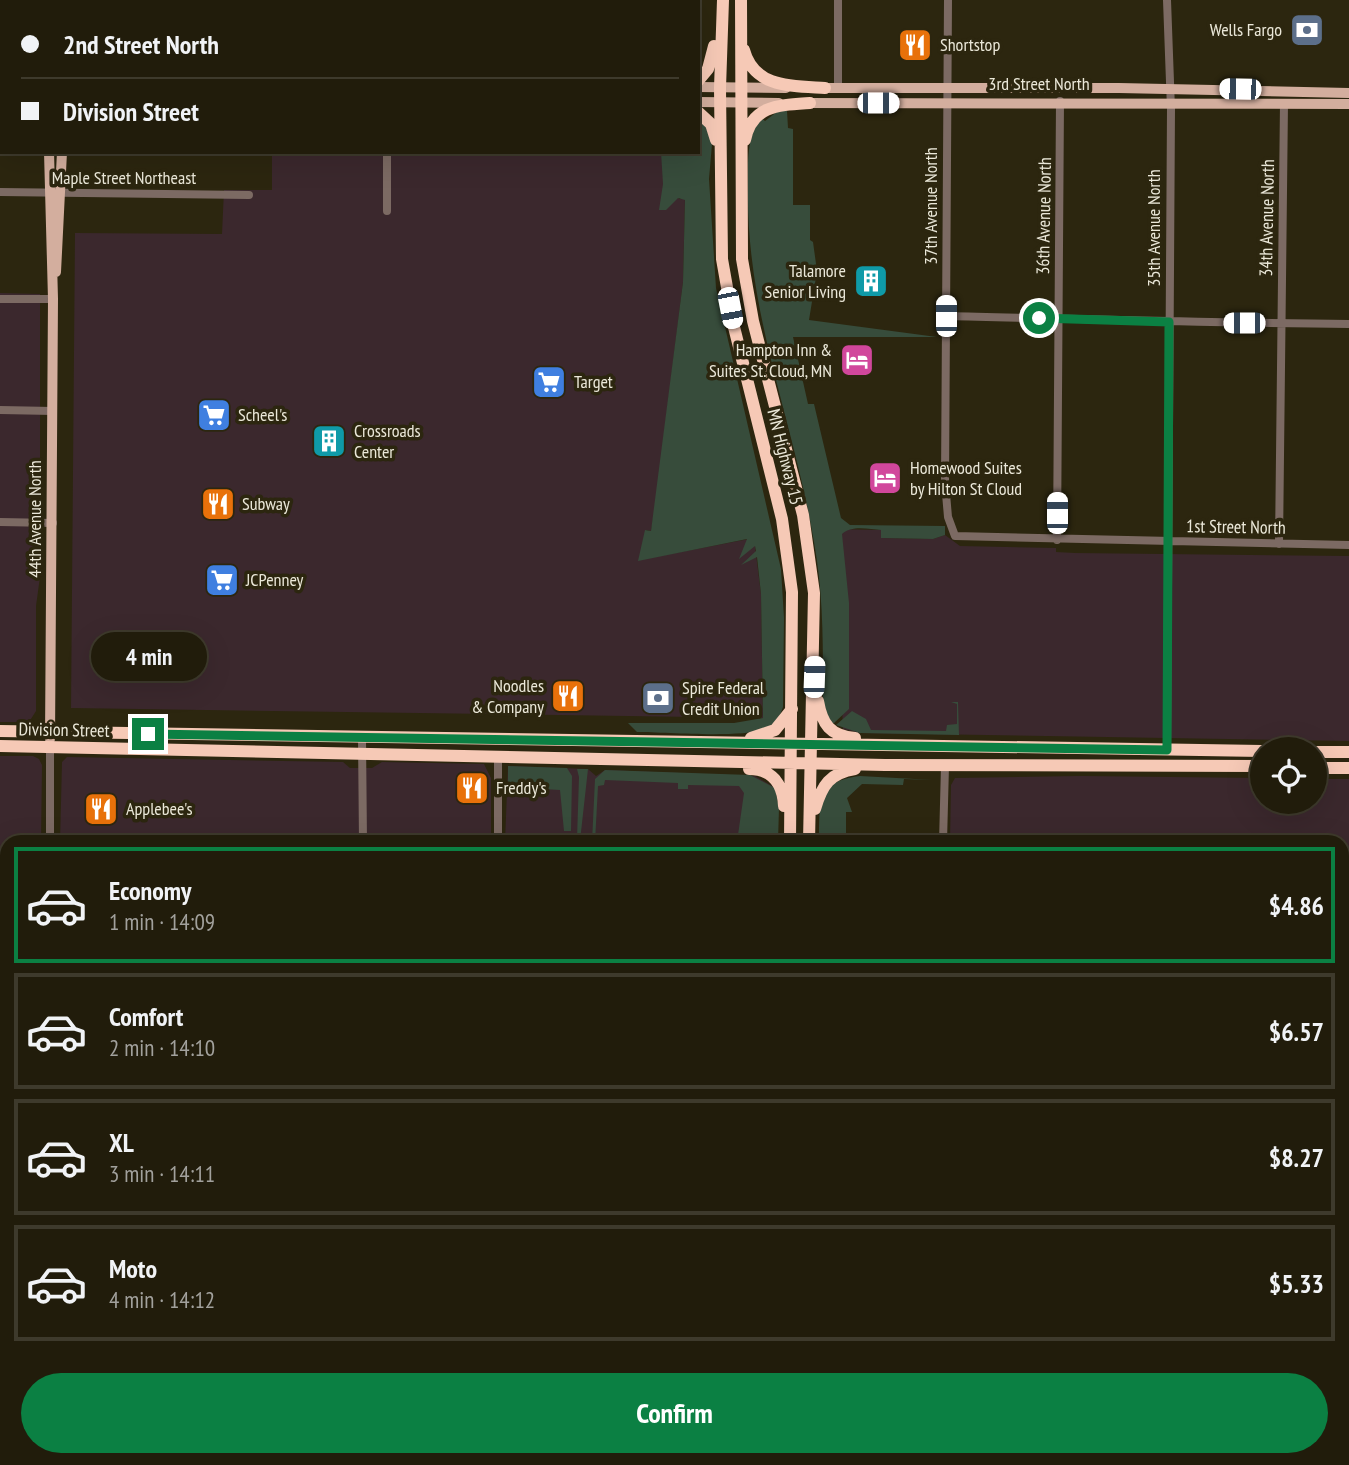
<!DOCTYPE html>
<html lang="en">
<head>
<meta charset="utf-8">
<style>
  body { margin:0; font-family:"PT Sans Narrow",sans-serif; background:#2d2919; color:#f1f3f6; height:100vh; display:flex; flex-direction:column; font-size:26px; white-space:nowrap }
  * { box-sizing:border-box; margin:0 }
  p { font-size:23px; color:#a2a19d }
  .icon { flex:none; width:38px; height:38px; fill:none; stroke:currentColor; stroke-width:2; stroke-linecap:round; stroke-linejoin:round }
  .map { position:relative; flex:1; overflow:hidden }
  .drawer { position:absolute; left:0px; top:835px; width:1349px; height:632px; display:flex; flex-direction:column; background:#211c0b; border-radius:21px 21px 0 0; box-shadow:0 7px 28px #0002,0 0 0 2px #3e3a2c }
  .drawer>* { flex:none }
  .guide { position:absolute; left:0px; top:0px; width:700px; height:154px; box-shadow:0 7px 28px #0002,0 0 0 2px #3e3a2c; display:grid; align-content:center; height:154px; padding:0 21px; background:#211c0b }
  .buttons { position:absolute; left:1250px; top:737px; display:grid; gap:14px }
  .buttons a { display:grid; place-items:center; width:77px; height:77px; border-radius:50%; background:#211c0b; box-shadow:0 7px 28px #0002,0 0 0 2px #3e3a2c; font-size:35px }
  .end { position:absolute; width:32px; height:32px; margin:-16px; border:9px solid #0b8043; background:#fff; box-shadow:0 0 0 4px #fff }
  .from { border-radius:50% }
  .bubble { position:absolute; height:49px; border-radius:24px; background:#211c0b; box-shadow:0 7px 28px #0002,0 0 0 2px #3e3a2c; font-size:23px; font-weight:700; line-height:49px; text-align:center }
  .car { position:absolute; width:21px; height:42px; margin:-21px -10px; border-radius:9px; box-shadow:0 0 5px 2px #0007; background:linear-gradient(#fff 24%,#345 0 40%,#fff 0 76%,#345 0 86%,#fff 0) }
  .guide b { display:flex; align-items:center; gap:24px; height:66px; font-size:26px }
  .guide b+b { border-top:2px solid #3e3a2c }
  .guide i { width:18px; height:18px; background:#f1f3f6 }
  ul { padding:12px 0 0; list-style:none }
  li { display:flex; align-items:center; gap:21px; height:116px; margin:0 14px 10px; padding:0 7px; border:4px solid #3e3a2c; border-radius:0px }
  li div { flex:1 }
  li b { display:block; font-size:26px }
  li em { font-style:normal; font-weight:700 }
  li.on { border-color:#0b8043 }
  li>.icon { width:63px; height:63px; stroke-width:1.5 }
  .button { display:flex; gap:14px; margin-top:auto; padding:14px 21px }
  .button a { flex:1; height:80px; border-radius:42px; background:#0b8043; color:#fff; font-size:28px; font-weight:700; line-height:80px; text-align:center }
  .map>svg:first-child { display:block }
  .commercial { fill:#3b282d }
  .green { fill:#374c3b }
  .lines { fill:none; stroke-linecap:round; stroke-linejoin:round }
  .minor { stroke:#7c6a63; stroke-width:8 }
  .major { stroke:#d3ae9e; stroke-width:10 }
  .highway { stroke:#f6c9b6; stroke-width:12 }
  .rail-casing { stroke:#b4b09f; stroke-width:5 }
  .rail { stroke:#2c260f; stroke-width:2.5; stroke-dasharray:8; stroke-linecap:butt }
  .route { stroke:#0b8043; stroke-width:9 }
  .labels { text-anchor:middle; stroke-width:7; stroke-linejoin:round; paint-order:stroke }
  .poi-label { font-size:18px; fill:#ebe8d9; stroke:#2c260f; text-anchor:start }
  .street-label { font-size:18px; fill:#ebe8d9; stroke:#2c260f }
</style>
</head>
<body>
<div class="map">
<svg width="1349" height="1465" viewBox="0 0 1349 1465">
  <rect width="100%" height="100%" fill="#2c260f"/>
  <path class="commercial" d="M272,152H681L679,199H685L683,282L655,508L651,531L646,530L639,560L754,538L761,594L763,718L71,708L75,233L222,234L224,190H272Z
    M0,293L40,294V577L36,606V711L29,722H0Z
    M834,529L881,530L882,538L933,539L945,535L960,546L1056,548V552L1075,553L1349,556V741L860,733L843,729Z
    M0,756H33L39,759L42,765L41,842H7V1173H0Z
    M67,757L343,762L350,768H372L382,762L484,764L491,778V842H60L62,762Z
    M508,766L588,769L596,776L605,770L755,776L772,786L778,842H505Z
    M1081,776L1262,778V802H1314V779H1349V1194H1342V842H950L951,785L955,778Z
    M0,1207H7V1413H0Z
    M1342,1232H1349V1465H1140L1135,1460H1342Z
    M415,1460H489V1465H426Z"/>
  <path class="green" d="M778,111H787L788,128L793,129V205H810V240L813,242L817,271L809,320L937,337H793L808,404H814L841,518L850,525L945,526V535L933,539L881,538V530C869,529 851,525 842,534L849,603V709L834,723H831L823,706C823,651 824,597 814,542C794,422 746,313 748,189C748,163 746,140 760,117L765,121Z
    M698,121L704,122L712,144L709,179L716,288L781,569L784,618L783,707C780,716 776,723 767,728C745,739 665,732 637,732L628,723H734L763,718L761,594L757,557L741,565L756,551L755,546L739,559L747,539L638,561L645,530L651,531L683,282L685,200L678,198L666,210H659L663,184L661,152H698Z
    M951,702H958L959,735L860,733L836,725L852,711L866,719L871,730L946,731L947,725L957,724V704Z
    M508,766L567,768L572,776L571,831H564L560,790L543,789L535,796H508Z
    M577,769H588L580,841L577,839L579,777Z
    M605,770L750,775L775,788L779,808L778,842H737L744,793L739,786L688,785V789H678V783L605,780L604,785L598,786L595,842H592L595,779Z
    M860,776L933,780L904,779L903,785L862,784L847,798L852,812H846V842H819C820,805 815,781 860,776Z
    M55,1460H410L420,1465H55Z
    M808,1460H1135L1140,1465H807Z"/>
  <g class="lines">
    <path class="minor" d="M613,0V2
      M948,0L945,482L948,517L955,536L1349,545
      M391,2V0
      M501,2V0
      M838,88V0
      M0,192L249,195
      M387,211V152
      M0,299H53
      M946,316C1080,319 1214,323 1349,324
      M0,410L53,411
      M0,522L53,523
      M1057,540L1060,101
      M1279,544L1284,103
      M362,738L363,842
      M1167,750L1171,109L1167,0
      M498,755V842
      M50,842V743
      M943,842L945,766
      M47,1460V1465
      M496,1460V1465
      M1160,1460L1166,1465"/>
    <path class="major" d="M66,0V2
      M41,2V0
      M48,2V0
      M0,52H2
      M0,60H2
      M0,76H2
      M698,87L786,88
      M817,88H1119L1349,93
      M698,102L779,103
      M803,103L1349,104
      M49,152L53,299L50,739
      M56,272L62,152
      M1342,1203H1349
      M1342,1218H1349"/>
    <path class="highway" d="M723,0L720,88L722,259L734,327L782,519L792,592L790,842
      M741,0L742,259L753,321L803,515L814,593L809,842
      M744,50C754,88 792,86 825,88
      M698,81L708,69L714,46
      M698,112L711,124L716,140
      M745,140C752,105 779,105 810,103
      M818,701C822,724 830,736 855,738
      M0,731L1262,751
      M751,738L775,730L792,709
      M0,746L885,765L1262,766
      M1314,752H1349
      M1314,768H1349
      M749,769C772,769 783,784 784,806
      M815,809C822,785 830,773 855,769
      M0,1183H7
      M0,1198L7,1199
      M756,1465L757,1460
      M775,1465L776,1460"/>
    <g class="rail-casing">
      <path id="rail" d="M131,2L134,0
        M0,83L2,82"/>
    </g>
    <use href="#rail" class="rail"/>
  </g>
  <g class="lines">
    <path class="route" d="M148,734L1167,750L1169,322L1039,318"/>
  </g>
  <defs>
    <g id="bank-square" transform="scale(1.75)"><rect x="-9" y="-9" width="18" height="18" rx="4" fill="#5c6f8a" stroke="#2c260f"/><path d="M-6-4H6V4H-6ZM0-2.3a2.3 2.3 0 1 0 0 4.6a2.3 2.3 0 1 0 0-4.6Z" fill="#fff"/></g>
    <g id="restaurant-square" transform="scale(1.75)"><rect x="-9" y="-9" width="18" height="18" rx="4" fill="#e8710a" stroke="#2c260f"/><path d="M-5-6h1v4h1v-4h1v4h1v-4h1v5L-1.5 .5V6h-2V.5L-5-1ZM5-6V6H3V1.5H1.5Q1.5-4 5-6Z" fill="#fff"/></g>
    <g id="building-square" transform="scale(1.75)"><rect x="-9" y="-9" width="18" height="18" rx="4" fill="#0f9aa8" stroke="#2c260f"/><path d="M-4-6H4V6H1V3H-1V6H-4ZM-2.5-4.3h1.7v1.8h-1.7ZM.8-4.3h1.7v1.8H.8ZM-2.5-1h1.7V.8h-1.7ZM.8-1h1.7V.8H.8Z" fill="#fff"/></g>
    <g id="hotel-square" transform="scale(1.75)"><rect x="-9" y="-9" width="18" height="18" rx="4" fill="#d1479c" stroke="#2c260f"/><path d="M-6-4.5h1.5V1H6V5H4.5V3h-9V5H-6ZM-4 0a1.8 1.8 0 1 1 3.6 0ZM.5 0V-2.5h3Q6-2.5 6 0Z" fill="#fff"/></g>
    <g id="supermarket-square" transform="scale(1.75)"><rect x="-9" y="-9" width="18" height="18" rx="4" fill="#3f7fe0" stroke="#2c260f"/><path d="M-6-5.5h2.5l.6 2H6L4.5 2H-2.5L-4.4-4H-6ZM-1.5 3.2a1.3 1.3 0 1 0 .1 0ZM3 3.2a1.3 1.3 0 1 0 .1 0Z" fill="#fff"/></g>
  </defs>
  <g fill-rule="evenodd">
    <use href="#bank-square" x="1307" y="30"/>
    <use href="#restaurant-square" x="915" y="45"/>
    <use href="#building-square" x="871" y="281"/>
    <use href="#hotel-square" x="857" y="360"/>
    <use href="#supermarket-square" x="549" y="382"/>
    <use href="#supermarket-square" x="214" y="415"/>
    <use href="#building-square" x="329" y="441"/>
    <use href="#hotel-square" x="885" y="478"/>
    <use href="#restaurant-square" x="218" y="504"/>
    <use href="#supermarket-square" x="222" y="580"/>
    <use href="#restaurant-square" x="568" y="696"/>
    <use href="#bank-square" x="658" y="698"/>
    <use href="#restaurant-square" x="472" y="788"/>
    <use href="#restaurant-square" x="101" y="809"/>
  </g>
  <g class="labels">
    <g class="poi-label">
      <text x="1282" y="36" text-anchor="end">Wells Fargo</text>
      <text x="940" y="51">Shortstop</text>
      <text x="846" y="277" text-anchor="end">Talamore<tspan x="846" dy="21">Senior Living</tspan></text>
      <text x="832" y="356" text-anchor="end">Hampton Inn &amp;<tspan x="832" dy="21">Suites St. Cloud, MN</tspan></text>
      <text x="574" y="388">Target</text>
      <text x="238" y="421">Scheel's</text>
      <text x="354" y="437">Crossroads<tspan x="354" dy="21">Center</tspan></text>
      <text x="910" y="474">Homewood Suites<tspan x="910" dy="21">by Hilton St Cloud</tspan></text>
      <text x="242" y="510">Subway</text>
      <text x="246" y="586">JCPenney</text>
      <text x="544" y="692" text-anchor="end">Noodles<tspan x="544" dy="21">&amp; Company</tspan></text>
      <text x="682" y="694">Spire Federal<tspan x="682" dy="21">Credit Union</tspan></text>
      <text x="496" y="794">Freddy's</text>
      <text x="126" y="815">Applebee's</text>
    </g>
    <g class="street-label">
      <text x="1039" y="90">3rd Street North</text>
      <text x="124" y="184">Maple Street Northeast</text>
      <text transform="translate(931 206) rotate(-90)" y="6">37th Avenue North</text>
      <text transform="translate(1044 216) rotate(-89)" y="6">36th Avenue North</text>
      <text transform="translate(1267 218) rotate(-89)" y="6">34th Avenue North</text>
      <text transform="translate(1154 228) rotate(-90)" y="6">35th Avenue North</text>
      <text transform="translate(785 457) rotate(76)" y="6">MN Highway 15</text>
      <text transform="translate(35 519) rotate(-90)" y="6">44th Avenue North</text>
      <text transform="translate(1236 527) rotate(1)" y="6">1st Street North</text>
      <text transform="translate(64 730) rotate(1)" y="6">Division Street</text>
    </g>
  </g>
</svg>
<div class="buttons">
<a><svg class="icon" aria-label="locate" viewBox="0 0 24 24"><circle cx="12" cy="12" r="6"/><path d="M12 2v4M12 18v4M2 12h4M18 12h4"/></svg></a>
</div>
<i class="end from" style="left:1039px;top:318px"></i>
<i class="end" style="left:148px;top:734px"></i>
<div class="bubble" style="left:91px;top:632px;width:116px">4 min</div>
<i class="car" style="left:1240px;top:89px;rotate:271deg"></i>
<i class="car" style="left:878px;top:103px;rotate:90deg"></i>
<i class="car" style="left:730px;top:308px;rotate:169deg"></i>
<i class="car" style="left:946px;top:316px;rotate:0deg"></i>
<i class="car" style="left:1244px;top:323px;rotate:270deg"></i>
<i class="car" style="left:1057px;top:513px;rotate:0deg"></i>
<i class="car" style="left:814px;top:677px;rotate:2deg"></i>
<div class="guide">
<b><i class="from"></i>2nd Street North</b>
<b><i></i>Division Street</b>
</div>
<section class="drawer">
<ul>
<li class="on"><svg class="icon" aria-label="car" viewBox="0 0 24 24"><path d="M5 17H2v-5l4-1 3-4h7l3 4 3 1v5h-3M9 17h6M6 11h13"/><circle cx="7" cy="17" r="2"/><circle cx="17" cy="17" r="2"/></svg><div><b>Economy</b><p>1 min · 14:09</p></div><em>$4.86</em></li>
<li><svg class="icon" aria-label="car" viewBox="0 0 24 24"><path d="M5 17H2v-5l4-1 3-4h7l3 4 3 1v5h-3M9 17h6M6 11h13"/><circle cx="7" cy="17" r="2"/><circle cx="17" cy="17" r="2"/></svg><div><b>Comfort</b><p>2 min · 14:10</p></div><em>$6.57</em></li>
<li><svg class="icon" aria-label="car" viewBox="0 0 24 24"><path d="M5 17H2v-5l4-1 3-4h7l3 4 3 1v5h-3M9 17h6M6 11h13"/><circle cx="7" cy="17" r="2"/><circle cx="17" cy="17" r="2"/></svg><div><b>XL</b><p>3 min · 14:11</p></div><em>$8.27</em></li>
<li><svg class="icon" aria-label="car" viewBox="0 0 24 24"><path d="M5 17H2v-5l4-1 3-4h7l3 4 3 1v5h-3M9 17h6M6 11h13"/><circle cx="7" cy="17" r="2"/><circle cx="17" cy="17" r="2"/></svg><div><b>Moto</b><p>4 min · 14:12</p></div><em>$5.33</em></li>
</ul>
<div class="button"><a>Confirm</a></div>
</section>
</div>
</body>
</html>
